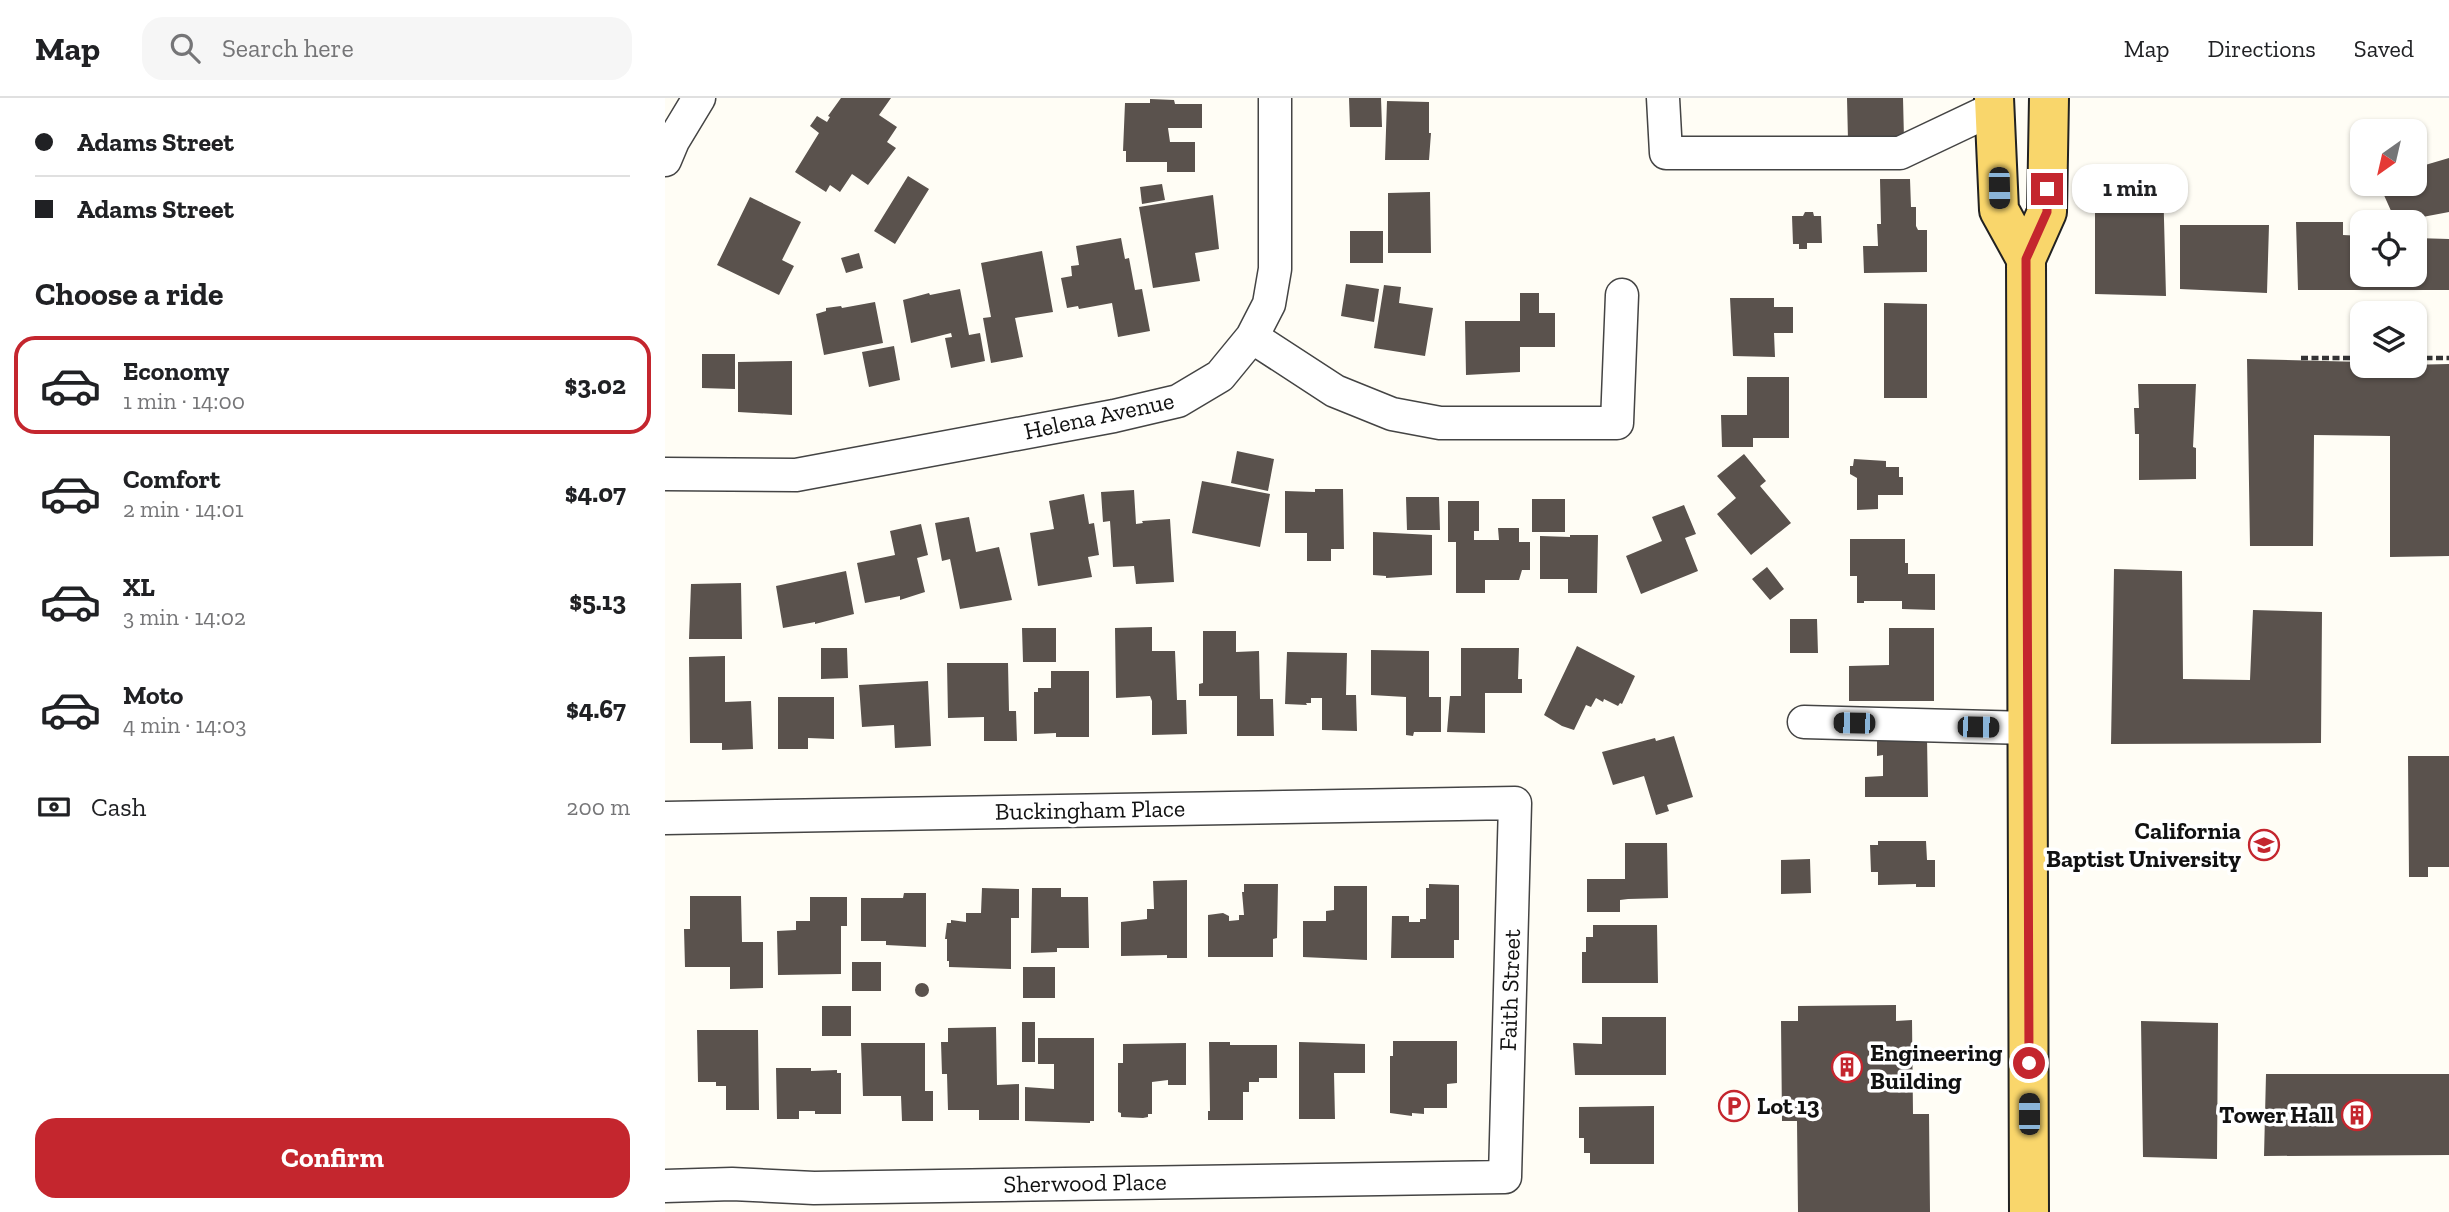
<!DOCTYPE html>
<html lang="en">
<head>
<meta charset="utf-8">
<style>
  body { margin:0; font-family:"Zilla Slab",serif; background:#f6f6f6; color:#202124; height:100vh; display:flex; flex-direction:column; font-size:26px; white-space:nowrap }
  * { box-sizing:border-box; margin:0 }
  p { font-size:23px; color:#757577 }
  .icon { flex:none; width:38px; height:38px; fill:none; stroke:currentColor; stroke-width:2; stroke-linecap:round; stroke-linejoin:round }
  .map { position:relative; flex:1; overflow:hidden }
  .panel { display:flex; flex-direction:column; background:#fff; width:665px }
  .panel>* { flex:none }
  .banner { display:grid; align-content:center; height:154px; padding:0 35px; background:#fff }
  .needle { width:46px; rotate:214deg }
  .fabs { position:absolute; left:1685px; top:21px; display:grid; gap:14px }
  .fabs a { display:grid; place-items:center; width:77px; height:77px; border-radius:14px; background:#fff; box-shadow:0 2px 5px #0004; font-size:35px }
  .end { position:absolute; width:32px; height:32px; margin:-16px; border:9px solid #c4262e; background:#fff; box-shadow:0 0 0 4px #fff }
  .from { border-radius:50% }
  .bubble { position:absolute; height:49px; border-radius:21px; background:#fff; box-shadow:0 2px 5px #0004; font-size:23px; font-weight:700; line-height:49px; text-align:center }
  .car { position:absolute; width:21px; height:42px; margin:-21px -10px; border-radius:9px; box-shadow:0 0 5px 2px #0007; background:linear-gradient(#222 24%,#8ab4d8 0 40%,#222 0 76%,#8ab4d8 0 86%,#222 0) }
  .banner b { display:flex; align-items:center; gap:24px; height:66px; font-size:26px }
  .banner b+b { border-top:2px solid #e0e0e0 }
  .banner i { width:18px; height:18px; background:#202124 }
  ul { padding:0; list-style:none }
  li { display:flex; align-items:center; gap:21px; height:98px; margin:0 14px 10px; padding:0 21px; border:4px solid transparent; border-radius:21px }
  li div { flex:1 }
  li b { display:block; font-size:26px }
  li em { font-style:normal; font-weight:700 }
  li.selected { border-color:#c4262e }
  li>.icon { width:63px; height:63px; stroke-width:1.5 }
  h2 { padding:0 35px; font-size:32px; line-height:84px }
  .pay { display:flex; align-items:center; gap:18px; height:77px; padding:0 35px; font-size:26px }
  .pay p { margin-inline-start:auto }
  .cta { display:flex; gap:14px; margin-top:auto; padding:14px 35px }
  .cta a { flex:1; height:80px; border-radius:21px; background:#c4262e; color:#fff; font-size:28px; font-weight:700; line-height:80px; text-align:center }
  header { display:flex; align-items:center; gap:42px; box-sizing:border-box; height:98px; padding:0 35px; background:#fff; border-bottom:2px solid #e0e0e0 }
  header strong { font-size:33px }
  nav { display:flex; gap:38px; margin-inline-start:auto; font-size:24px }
  .search { width:490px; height:63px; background:#f6f6f6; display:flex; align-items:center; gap:18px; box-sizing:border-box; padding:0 24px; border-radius:21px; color:#757577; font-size:26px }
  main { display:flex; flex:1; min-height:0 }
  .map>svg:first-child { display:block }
  .building { fill:#5a524d }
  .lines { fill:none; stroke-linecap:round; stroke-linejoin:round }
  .minor-casing { stroke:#444; stroke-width:35 }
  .major-casing { stroke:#222; stroke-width:42 }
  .path { stroke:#333; stroke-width:4.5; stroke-dasharray:7 3.5; stroke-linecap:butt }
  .minor { stroke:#fff; stroke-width:32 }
  .major { stroke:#f9d66b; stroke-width:38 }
  .route { stroke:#c4262e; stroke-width:9 }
  .labels { text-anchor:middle; stroke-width:7; stroke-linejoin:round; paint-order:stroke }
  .street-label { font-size:24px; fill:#111; stroke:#fff }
  .poi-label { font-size:24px; font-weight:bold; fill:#111; stroke:#fff; text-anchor:end }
</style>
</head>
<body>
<header>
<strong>Map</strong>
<div class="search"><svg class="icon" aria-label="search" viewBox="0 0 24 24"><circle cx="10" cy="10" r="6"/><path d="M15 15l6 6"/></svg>Search here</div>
<nav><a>Map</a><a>Directions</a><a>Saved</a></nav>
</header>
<main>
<section class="panel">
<div class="banner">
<b><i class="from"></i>Adams Street</b>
<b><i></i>Adams Street</b>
</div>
<h2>Choose a ride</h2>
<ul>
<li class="selected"><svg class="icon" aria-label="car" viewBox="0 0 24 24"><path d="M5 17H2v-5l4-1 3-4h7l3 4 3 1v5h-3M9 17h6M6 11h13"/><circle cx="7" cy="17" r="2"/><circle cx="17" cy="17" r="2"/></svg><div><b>Economy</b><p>1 min · 14:00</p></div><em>$3.02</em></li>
<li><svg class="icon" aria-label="car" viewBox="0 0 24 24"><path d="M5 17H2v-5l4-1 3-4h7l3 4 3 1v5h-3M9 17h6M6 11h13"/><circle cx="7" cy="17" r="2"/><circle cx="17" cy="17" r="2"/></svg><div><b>Comfort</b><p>2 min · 14:01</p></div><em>$4.07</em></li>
<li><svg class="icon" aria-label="car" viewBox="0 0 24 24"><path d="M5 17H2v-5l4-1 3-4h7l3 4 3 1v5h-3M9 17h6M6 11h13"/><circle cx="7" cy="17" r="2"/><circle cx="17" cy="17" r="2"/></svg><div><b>XL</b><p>3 min · 14:02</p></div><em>$5.13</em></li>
<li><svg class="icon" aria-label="car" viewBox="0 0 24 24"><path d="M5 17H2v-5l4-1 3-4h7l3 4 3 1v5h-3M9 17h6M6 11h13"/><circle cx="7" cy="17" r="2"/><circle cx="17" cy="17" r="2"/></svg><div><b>Moto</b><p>4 min · 14:03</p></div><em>$4.67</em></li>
</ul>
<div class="pay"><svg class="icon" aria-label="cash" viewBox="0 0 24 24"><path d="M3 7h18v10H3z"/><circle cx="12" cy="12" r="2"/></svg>Cash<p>200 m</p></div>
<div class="cta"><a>Confirm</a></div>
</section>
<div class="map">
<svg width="1784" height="1114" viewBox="0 0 1784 1114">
  <rect width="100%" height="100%" fill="#fffdf5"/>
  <path class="building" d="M176,0H226L214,17L232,29L222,44L231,50L203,87L187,76L175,94L165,87L161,94L130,74L154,35L145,28L152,18L162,24L165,19L163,18Z
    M684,0H716L717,29H685Z
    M1182,0H1238L1239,41L1183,42Z
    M485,1L509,2L510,6H537V30H503L505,44H530V74H502V64H461V53H458L460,5H485Z
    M722,3L764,4V35H766L764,62H720Z
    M1784,60V114L1731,124L1714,86H1750V70Z
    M243,78L264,91L230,146L209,133Z
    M1215,81H1245L1246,109H1251V128L1253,132H1262V174L1199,175L1198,148H1213L1212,126H1216Z
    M1430,81L1498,83L1501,198L1430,196Z
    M497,86L500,102L477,106L475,89Z
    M765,94L766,155H723V95Z
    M548,97L554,151L530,155L535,183L488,190L474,109Z
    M85,99L136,124L117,162L129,168L114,197L52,167Z
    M1140,114H1148L1149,118H1156L1157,145H1142V151H1134V146H1128L1127,118H1138Z
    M1631,124H1678V137L1698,138V177H1750V140L1784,141V192H1633Z
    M1515,127H1604L1602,195L1515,191Z
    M685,133H718V165H685Z
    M456,140L460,161L464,160L470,192L477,191L485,233L453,239L447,205L414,211L413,208L402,210L396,180L407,178L406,168L414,167L411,148Z
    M377,153L388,214L350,220L358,259L326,265L318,220L326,219L316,165Z
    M194,155L198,170L181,175L176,160Z
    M681,186L714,191L709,224L676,218Z
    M719,187L736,189L734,205L768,210L760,258L709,250Z
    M295,191L304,237L315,235L320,263L286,270L280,240L287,239L286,235L246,245L238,202L264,195L265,197Z
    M855,195H874V215H890V249H855V274L801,277L800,223H855Z
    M1065,200H1109V209H1128V235H1109L1110,259L1068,258Z
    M210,204L218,245L159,257L151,216L161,213V210L176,208L177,210Z
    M1219,205L1262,206V300H1219Z
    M229,248L235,282L204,289L197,254Z
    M37,256H70V291L37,290Z
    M1582,261L1698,264V268L1784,266V458L1725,459V338L1649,337L1648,448H1585Z
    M127,263V317L73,314V264Z
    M1082,279H1124V340H1088V349H1057L1056,317H1082Z
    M1473,286H1531L1528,349L1531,350V381L1474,382V336H1470L1469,310H1474Z
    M572,353L609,361L603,393L566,385Z
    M1079,356L1101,383L1095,388L1126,425L1086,457L1052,416L1071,400L1052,378Z
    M1189,361L1221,363V369H1234V379H1238V397H1213V411L1192,412V380L1185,376V368H1188Z
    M537,383L605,396L595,449L527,435Z
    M650,391H678L679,451H666V463H642V435H620V393L650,394Z
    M469,392L471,426L478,425L477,423L505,421L509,484L471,486L469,468L448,469L445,423L438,424L436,394Z
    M419,396L424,426L429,425L434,457L423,459L427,479L373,488L365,435L389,431L384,403Z
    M741,399H774L775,432H742Z
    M867,401H900V434H867Z
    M783,403H814V433H809V442H834L833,430H854V444H865V472H857L854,482H820V495H791V444H783Z
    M1019,407L1031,436L1020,440L1033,473L976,496L961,458L997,443L987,419Z
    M304,419L311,454L334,449L347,502L295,511L285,461L277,463L270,425Z
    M256,426L263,457L252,460L260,494L235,502V498L200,505L192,465L230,457L225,433Z
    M708,434L767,437V477L721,480V478L708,477Z
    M905,437H933L932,495H903V481H875V438L905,439Z
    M1185,441H1240V465H1243V476H1270V512L1237,511V503H1199V505H1192V478H1185Z
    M1102,469L1119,491L1105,502L1087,481Z
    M1449,471L1517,473L1518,581L1585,582L1588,512L1657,514L1656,645L1446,646Z
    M181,473L189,516L150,526V524L118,530L111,488Z
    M76,485L77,541H24L26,486Z
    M1125,521H1152L1153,555H1125Z
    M487,529V553H510L512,602H521L522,636L487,637V603L485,598L451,600L450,530Z
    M357,530H391V564H358Z
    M1224,530H1269V603H1184V568L1224,567Z
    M538,533H571V554L594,553L595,601H608L609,638H572V598H534V586L538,585Z
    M912,548L970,578L957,606L955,605L953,608L939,601L938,604L931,600L926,609L921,607L909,632L897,628L879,617Z
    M156,550H182L183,580L156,581Z
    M796,550H854L853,581H857V595H820V635L782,634L785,598H796Z
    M706,552L764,553V599H776V634H749L748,638L741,637V599L706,597Z
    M622,554L682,555L681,597H691L692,633L657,632V600H646V605H641L642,607L620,606Z
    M60,558V604L86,603L88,651L57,652V645H25L24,559Z
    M282,565H343L344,613H351L352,643H319V619L283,620Z
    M386,573H424V639H391V635L369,636V594H373V590H386Z
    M263,583L266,648L230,650L229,627L197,629L194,587Z
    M113,599H169V641L143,640V651H113Z
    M1009,638L1028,699L1002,707L1004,713L991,717L979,678L948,687L937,654L990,640L991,643Z
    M1262,639L1263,699H1200V679L1218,678V657L1212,658V640Z
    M1743,658H1784V769H1763V779H1744Z
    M1213,743H1261L1262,762H1270V789H1251V786L1213,787V774H1206L1205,747H1213Z
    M960,745H1002L1003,800L963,801L955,802V814H922V781H960Z
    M1145,761L1146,795L1116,796V762Z
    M522,782V860H502V857L456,858V824L482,821V811H489L488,783Z
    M579,786H613L612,840L608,841V859H543V817L558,815L564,818V823L574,822V817H579L577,794H579Z
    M764,786L794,787V842H789V860H726L727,818H744V824H755V821H761V790H764Z
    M669,788H702V862L638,859V823H661V813L669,812Z
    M317,790L354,791V820H346V871L284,869V863H282V841H280L282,825H286V822L301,824V815H316Z
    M367,790H396V799H423L424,850H392V854L366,855Z
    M239,795H261V849L221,847V843H196V800H238Z
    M25,798H76L77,844H98V890L65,891V869H20L19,831H25Z
    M145,799H182V828H176V876L113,877L112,833L131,832V823H145Z
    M928,827H992L993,885H917V854H921V839H928Z
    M187,864H216V893H187Z
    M358,869H390V900H358Z
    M250 892a7 7 0 1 1 14 0a7 7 0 1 1-14 0Z
    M1231,907V923L1247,922L1248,1016H1264L1265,1114H1133L1132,1023H1117L1116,923H1133V908Z
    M157,908H186V938H157Z
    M937,919H1001V977H910L908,945L937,946Z
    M1476,923L1553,925L1552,1061L1478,1059Z
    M357,924H370V964H357Z
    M331,929L332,987L354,986V1022H314V1012H283L282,976H277L276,944H283V930Z
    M32,932H93L94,1012H61V988H51V984H33Z
    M373,940H429V1023H425V1025L360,1023V989L389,991V966H373Z
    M728,943H792V985L782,986V1010H759V1016L747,1015V1018L725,1015V958H728Z
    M544,944H565V947H612V980H594V984H584V994H578V1022H543V1013H545Z
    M634,944L700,946V975H669L670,1021H634Z
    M196,945H260V993H268V1023H237L236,998H198Z
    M521,945V987H503V982L487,984V1016H483V1019L478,1020L456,1019V1015L453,1014V965H458V946Z
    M111,970H146V973L172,972V975H176V1016H150V1013H134V1021H112Z
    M1601,976H1784V1057L1599,1058Z
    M989,1008V1066H925V1055H919V1040H914V1009Z"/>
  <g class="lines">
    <g class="minor-casing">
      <path id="minor" d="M998,0L1001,55H1235L1330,10
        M0,62L8,43L34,0
        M587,239L604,206L610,171V0
        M0,376L131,377L449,318L513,303L555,278L587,239L670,293L727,316L775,325H952L957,197
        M1139,624L1363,630
        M0,720L850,705L840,1079L149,1090L67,1086L0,1088"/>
    </g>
    <g class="major-casing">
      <path id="major" d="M1329,0L1334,112L1361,161
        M1364,1114L1361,161L1382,114L1384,0"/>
    </g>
    <path class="path" d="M1636,260H1698
      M1750,260H1784"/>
    <use href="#minor" class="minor"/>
    <use href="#major" class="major"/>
  </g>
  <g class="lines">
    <path class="route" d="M1364,965L1361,161L1382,114V91"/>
  </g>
  <defs>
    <g id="university-ring" transform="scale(1.575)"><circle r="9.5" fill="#fff" stroke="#c4262e" stroke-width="1.5"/><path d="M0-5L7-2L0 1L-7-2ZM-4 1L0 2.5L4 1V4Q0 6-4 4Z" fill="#c4262e"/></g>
    <g id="building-ring" transform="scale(1.575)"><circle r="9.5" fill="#fff" stroke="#c4262e" stroke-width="1.5"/><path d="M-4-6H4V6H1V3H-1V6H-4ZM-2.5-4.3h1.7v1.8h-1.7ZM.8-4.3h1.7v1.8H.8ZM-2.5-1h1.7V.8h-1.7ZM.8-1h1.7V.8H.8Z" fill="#c4262e"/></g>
    <g id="parking-ring" transform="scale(1.575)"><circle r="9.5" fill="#fff" stroke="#c4262e" stroke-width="1.5"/><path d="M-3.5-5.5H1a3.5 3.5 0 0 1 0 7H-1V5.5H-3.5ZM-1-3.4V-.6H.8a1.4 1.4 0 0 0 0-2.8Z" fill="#c4262e"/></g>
  </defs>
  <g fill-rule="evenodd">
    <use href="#university-ring" x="1599" y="747"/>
    <use href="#building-ring" x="1182" y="969"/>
    <use href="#parking-ring" x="1069" y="1008"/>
    <use href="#building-ring" x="1692" y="1017"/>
  </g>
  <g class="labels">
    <g class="street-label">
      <text transform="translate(434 318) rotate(-12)" y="8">Helena Avenue</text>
      <text transform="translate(425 712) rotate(-1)" y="8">Buckingham Place</text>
      <text transform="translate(845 892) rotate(-88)" y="8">Faith Street</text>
      <text transform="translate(420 1085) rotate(-1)" y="8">Sherwood Place</text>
    </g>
    <g class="poi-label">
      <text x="1576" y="741">California<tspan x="1576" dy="28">Baptist University</tspan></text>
      <text x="1205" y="963" text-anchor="start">Engineering<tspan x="1205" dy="28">Building</tspan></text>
      <text x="1092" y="1016" text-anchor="start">Lot 13</text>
      <text x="1669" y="1025">Tower Hall</text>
    </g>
  </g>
</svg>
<div class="fabs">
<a><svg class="needle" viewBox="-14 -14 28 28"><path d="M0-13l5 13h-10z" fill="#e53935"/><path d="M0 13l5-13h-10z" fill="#757577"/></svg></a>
<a><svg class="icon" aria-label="locate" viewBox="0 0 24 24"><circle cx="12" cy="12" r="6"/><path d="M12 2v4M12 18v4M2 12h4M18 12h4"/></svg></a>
<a><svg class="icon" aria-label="layers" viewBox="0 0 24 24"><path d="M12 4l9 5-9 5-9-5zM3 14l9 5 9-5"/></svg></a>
</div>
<i class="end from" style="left:1364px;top:965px"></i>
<i class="end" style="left:1382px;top:91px"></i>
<div class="bubble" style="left:1407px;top:66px;width:116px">1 min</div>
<i class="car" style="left:1334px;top:90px;rotate:179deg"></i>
<i class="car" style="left:1189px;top:625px;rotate:271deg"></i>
<i class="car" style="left:1313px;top:629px;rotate:91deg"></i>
<i class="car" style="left:1364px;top:1016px;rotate:0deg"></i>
</div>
</main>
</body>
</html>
